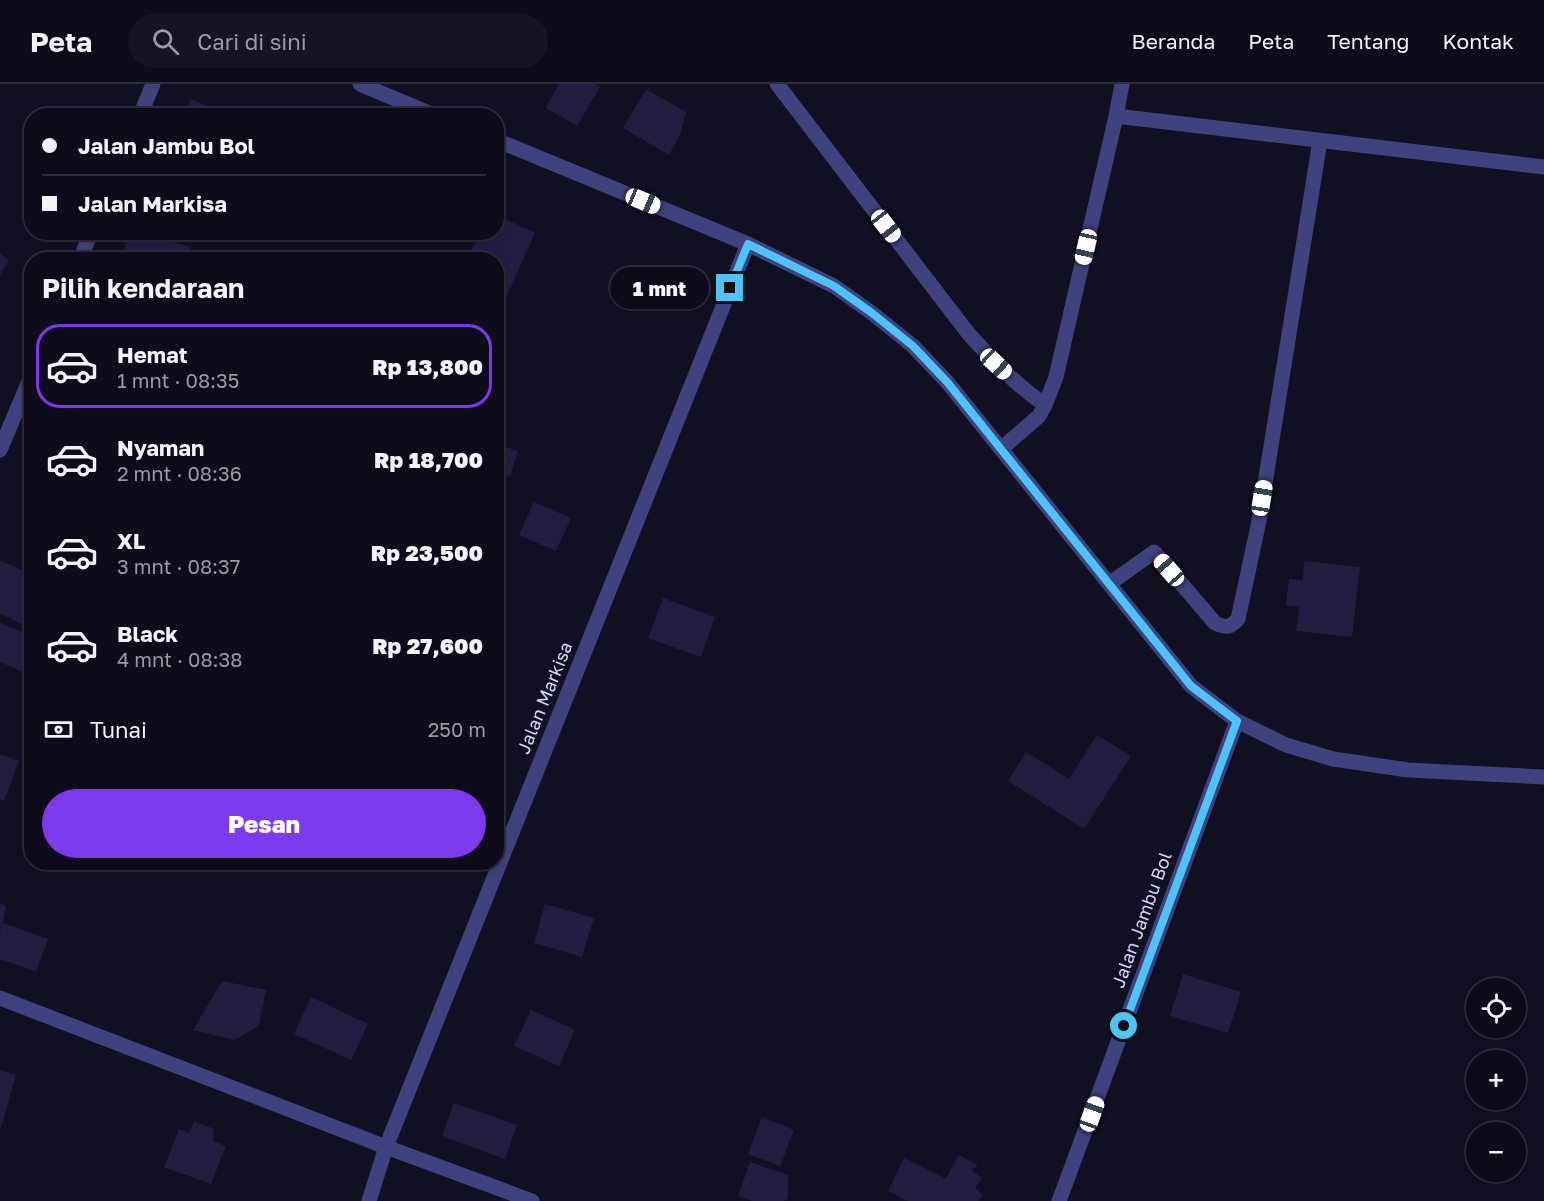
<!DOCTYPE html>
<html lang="id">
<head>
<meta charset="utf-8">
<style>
  body { margin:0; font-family:"Golos Text",sans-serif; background:#171523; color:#f1f3f6; height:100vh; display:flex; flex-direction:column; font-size:22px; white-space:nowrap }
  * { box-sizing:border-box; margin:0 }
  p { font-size:20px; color:#9b9ba2 }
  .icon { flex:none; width:33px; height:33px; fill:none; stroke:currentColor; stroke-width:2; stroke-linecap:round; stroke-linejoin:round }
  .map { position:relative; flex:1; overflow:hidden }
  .side { position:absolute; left:24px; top:168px; width:480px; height:618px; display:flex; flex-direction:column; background:#0e0c1a; border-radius:24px; box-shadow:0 3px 9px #0003,0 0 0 2px #2e2c39 }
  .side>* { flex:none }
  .hud { position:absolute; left:24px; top:24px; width:480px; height:132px; border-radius:24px; box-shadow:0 3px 9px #0003,0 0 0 2px #2e2c39; display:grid; align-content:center; height:132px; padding:0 18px; background:#0e0c1a }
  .fabs { position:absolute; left:1466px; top:894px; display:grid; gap:12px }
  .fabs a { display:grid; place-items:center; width:60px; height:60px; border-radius:50%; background:#0e0c1a; box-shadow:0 3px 9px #0003,0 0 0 2px #2e2c39; font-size:30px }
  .end { position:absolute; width:27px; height:27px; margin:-14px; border:8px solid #4fc3f7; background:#111; box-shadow:0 0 0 3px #111 }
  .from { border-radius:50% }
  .bubble { position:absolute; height:42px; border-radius:21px; background:#0e0c1a; box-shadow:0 3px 9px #0003,0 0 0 2px #2e2c39; font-size:20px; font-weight:800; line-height:42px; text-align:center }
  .car { position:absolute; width:18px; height:36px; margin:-18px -9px; border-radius:8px; box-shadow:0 0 4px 2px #0007; background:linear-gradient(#fff 24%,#345 0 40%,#fff 0 76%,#345 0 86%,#fff 0) }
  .hud b { display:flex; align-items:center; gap:21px; height:57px; font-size:22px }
  .hud b+b { border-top:2px solid #2e2c39 }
  .hud i { width:15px; height:15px; background:#f1f3f6 }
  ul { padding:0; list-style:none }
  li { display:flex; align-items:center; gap:18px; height:84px; margin:0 12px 9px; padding:0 6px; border:3px solid transparent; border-radius:24px }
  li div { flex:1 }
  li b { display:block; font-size:22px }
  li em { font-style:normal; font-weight:800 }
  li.active { border-color:#7c3aed }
  li>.icon { width:54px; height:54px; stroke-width:1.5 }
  h2 { padding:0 18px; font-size:27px; line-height:72px }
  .pay { display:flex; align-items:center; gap:15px; height:66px; padding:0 18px; font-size:22px }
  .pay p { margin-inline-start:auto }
  .cta { display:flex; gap:12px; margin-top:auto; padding:12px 18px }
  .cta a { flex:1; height:69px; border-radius:36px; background:#7c3aed; color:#fff; font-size:24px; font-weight:800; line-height:69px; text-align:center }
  header { display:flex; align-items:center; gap:36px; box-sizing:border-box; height:84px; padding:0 30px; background:#0e0c1a; border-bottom:2px solid #2e2c39 }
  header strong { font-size:28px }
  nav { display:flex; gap:33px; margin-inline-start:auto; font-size:21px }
  .search { width:420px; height:54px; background:#171523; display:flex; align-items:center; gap:15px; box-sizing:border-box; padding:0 21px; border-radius:33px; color:#9b9ba2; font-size:22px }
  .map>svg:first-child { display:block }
  .building { fill:#221e42 }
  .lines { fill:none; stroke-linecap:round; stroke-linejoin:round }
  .minor { stroke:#3f427e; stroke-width:15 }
  .route { stroke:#4fc3f7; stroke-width:8 }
  .labels { text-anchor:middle; stroke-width:4.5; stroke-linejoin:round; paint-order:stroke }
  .street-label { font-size:18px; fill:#d7d6fc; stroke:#121023 }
</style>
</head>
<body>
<header>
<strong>Peta</strong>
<div class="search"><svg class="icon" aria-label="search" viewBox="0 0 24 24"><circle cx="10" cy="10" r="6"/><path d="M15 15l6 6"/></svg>Cari di sini</div>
<nav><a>Beranda</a><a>Peta</a><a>Tentang</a><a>Kontak</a></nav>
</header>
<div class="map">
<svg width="1544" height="1117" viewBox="0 0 1544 1117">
  <rect width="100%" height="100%" fill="#121023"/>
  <path class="building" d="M559,0H595L600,3L577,42L546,24Z
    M646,5L686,28L681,49L669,71L623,44Z
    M191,15L221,28L219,32H183Z
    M496,131L535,149L505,216L496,212V176L467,174L481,148H496Z
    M129,148H136L191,163L184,176H122Z
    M158,148H174L170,156Z
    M0,170L9,176L0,191Z
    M496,360L518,367L510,393L496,389Z
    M534,418L571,434L556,467L519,451Z
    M0,476L32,491V540L26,543L0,529Z
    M1304,477L1360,483L1352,553L1296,547L1299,523L1286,521L1289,495L1303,496Z
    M663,514L715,533L701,573L648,554Z
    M0,539L32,552V592L0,578Z
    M1097,651L1131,672L1084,745L1008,697L1026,668L1069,695Z
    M0,670L19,677L4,717L0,715Z
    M0,820L6,822L3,839L48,855L36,888L0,875V848L2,842L0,846Z
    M545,820L594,834L582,873L534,859Z
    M1183,890L1241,908L1228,949L1170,932Z
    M222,897L266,906L259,942L234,956L193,946Z
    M311,913L368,940L351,976L294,950Z
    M531,926L575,946L559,982L514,962Z
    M0,986L16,991L1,1044H0Z
    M454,1019L517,1041L505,1075L442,1052Z
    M762,1033L794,1046L780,1082L748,1070Z
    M194,1037L214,1045L213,1057L226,1062L211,1100L164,1083L179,1045L189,1049Z
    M958,1071L978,1081L971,1086L982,1094L975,1104L983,1111L978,1117H908L888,1107L904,1074L946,1095Z
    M750,1078L788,1091V1114L784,1117H752L738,1112Z"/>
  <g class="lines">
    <path class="minor" d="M360,0L436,32
      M777,0L968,249C993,277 1014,299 1045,321
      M140,32L153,0
      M1116,32L1544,83
      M496,56L748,160L834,202L872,229L913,262L948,299L1191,602L1237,637L1286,661L1333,675L1408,686L1544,693
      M80,176L91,148
      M1001,365L1039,332L1045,321L1056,293L1116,32L1122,0
      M0,366L32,290
      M1109,500L1154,468L1215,539C1226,544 1230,544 1238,535L1259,437L1320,57
      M0,914L386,1063L532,1117
      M369,1117L386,1063L748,160
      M1059,1117L1237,637"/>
  </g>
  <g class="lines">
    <path class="route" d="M730,204L748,160L834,202L872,229L913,262L948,299L1191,602L1237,637L1124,942"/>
  </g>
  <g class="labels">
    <g class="street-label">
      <text transform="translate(545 614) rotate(-68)" y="6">Jalan Markisa</text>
      <text transform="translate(1142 836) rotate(-70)" y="6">Jalan Jambu Bol</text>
    </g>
  </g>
</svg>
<div class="fabs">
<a><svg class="icon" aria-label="locate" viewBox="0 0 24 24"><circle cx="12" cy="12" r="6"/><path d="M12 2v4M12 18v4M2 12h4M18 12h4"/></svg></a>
<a>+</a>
<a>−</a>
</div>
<i class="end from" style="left:1124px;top:942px"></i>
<i class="end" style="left:730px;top:204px"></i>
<div class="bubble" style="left:610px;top:183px;width:99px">1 mnt</div>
<i class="car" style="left:643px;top:117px;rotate:113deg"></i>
<i class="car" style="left:886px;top:142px;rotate:142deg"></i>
<i class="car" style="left:1086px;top:163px;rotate:193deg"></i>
<i class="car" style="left:996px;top:280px;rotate:133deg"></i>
<i class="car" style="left:1262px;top:414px;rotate:9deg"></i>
<i class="car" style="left:1169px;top:486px;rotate:319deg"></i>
<i class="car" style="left:1092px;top:1030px;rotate:20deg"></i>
<div class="hud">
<b><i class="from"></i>Jalan Jambu Bol</b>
<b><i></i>Jalan Markisa</b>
</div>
<section class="side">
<h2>Pilih kendaraan</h2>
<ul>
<li class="active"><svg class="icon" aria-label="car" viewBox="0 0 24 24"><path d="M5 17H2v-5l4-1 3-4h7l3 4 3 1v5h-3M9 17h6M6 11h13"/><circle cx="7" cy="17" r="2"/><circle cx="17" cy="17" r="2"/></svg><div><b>Hemat</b><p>1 mnt · 08:35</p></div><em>Rp 13,800</em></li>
<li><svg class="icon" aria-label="car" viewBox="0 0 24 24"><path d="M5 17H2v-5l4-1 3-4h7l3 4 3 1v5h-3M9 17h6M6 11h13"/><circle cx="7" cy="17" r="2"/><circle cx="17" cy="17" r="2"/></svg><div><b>Nyaman</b><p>2 mnt · 08:36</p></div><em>Rp 18,700</em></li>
<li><svg class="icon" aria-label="car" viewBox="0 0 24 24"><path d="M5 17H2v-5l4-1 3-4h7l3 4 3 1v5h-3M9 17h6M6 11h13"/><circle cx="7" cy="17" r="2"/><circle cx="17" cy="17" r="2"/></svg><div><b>XL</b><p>3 mnt · 08:37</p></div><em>Rp 23,500</em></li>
<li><svg class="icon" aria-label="car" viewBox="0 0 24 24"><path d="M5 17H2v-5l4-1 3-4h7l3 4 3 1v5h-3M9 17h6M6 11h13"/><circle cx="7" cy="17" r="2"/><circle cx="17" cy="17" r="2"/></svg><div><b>Black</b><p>4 mnt · 08:38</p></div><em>Rp 27,600</em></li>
</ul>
<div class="pay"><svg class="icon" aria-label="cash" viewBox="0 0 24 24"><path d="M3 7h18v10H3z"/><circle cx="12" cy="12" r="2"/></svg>Tunai<p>250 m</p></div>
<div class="cta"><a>Pesan</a></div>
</section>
</div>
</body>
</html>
